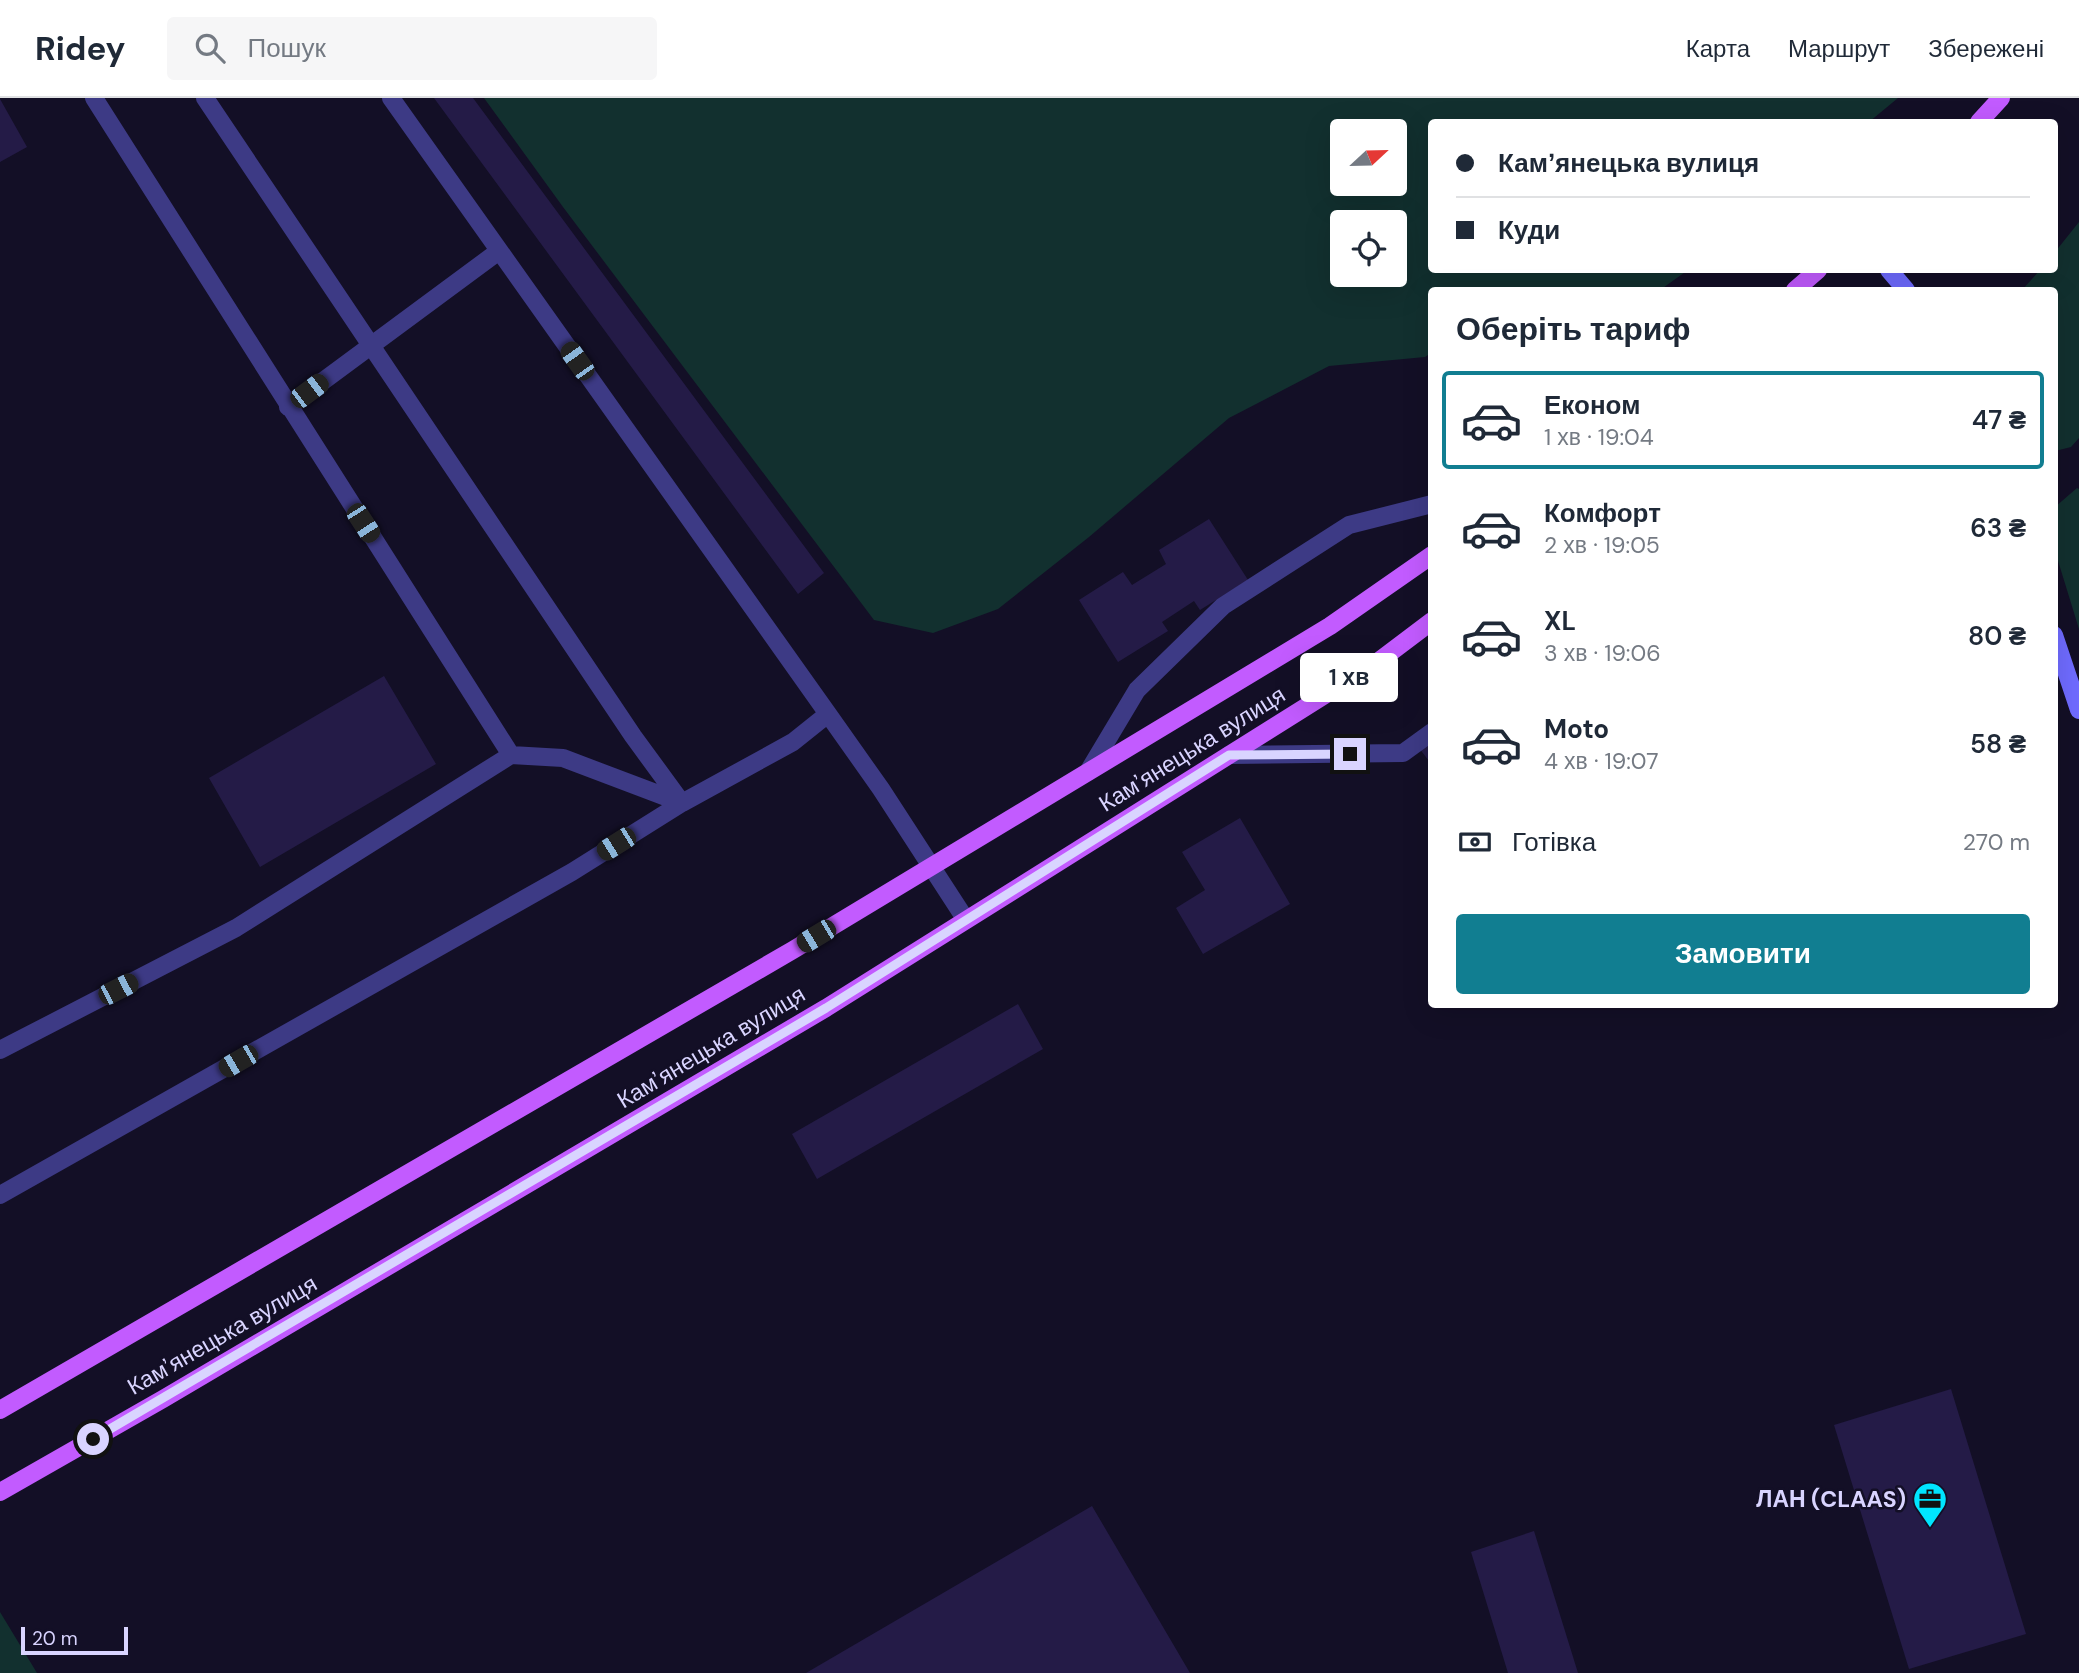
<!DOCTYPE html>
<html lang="uk">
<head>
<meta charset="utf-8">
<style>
  body { margin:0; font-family:"DM Sans",sans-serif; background:#f6f6f7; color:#1f2937; height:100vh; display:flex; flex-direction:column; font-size:26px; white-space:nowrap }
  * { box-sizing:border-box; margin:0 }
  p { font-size:23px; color:#747a83 }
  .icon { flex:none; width:38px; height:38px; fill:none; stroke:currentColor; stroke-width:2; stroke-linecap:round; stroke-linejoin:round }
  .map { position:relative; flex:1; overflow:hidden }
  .sheet { position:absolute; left:1428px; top:189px; width:630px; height:721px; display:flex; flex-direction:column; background:#fff; border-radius:7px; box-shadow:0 7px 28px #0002 }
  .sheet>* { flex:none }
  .banner { position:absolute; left:1428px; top:21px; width:630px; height:154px; border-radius:7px; box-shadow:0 7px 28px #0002; display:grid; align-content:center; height:154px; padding:0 28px; background:#fff }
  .needle { width:46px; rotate:68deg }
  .fabs { position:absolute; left:1330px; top:21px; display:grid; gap:14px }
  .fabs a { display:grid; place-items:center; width:77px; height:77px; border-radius:7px; background:#fff; box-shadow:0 7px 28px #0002; font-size:35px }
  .scale { position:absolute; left:21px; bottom:18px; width:107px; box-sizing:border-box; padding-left:7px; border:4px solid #d9d4ff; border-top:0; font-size:19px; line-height:24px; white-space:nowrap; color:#d9d4ff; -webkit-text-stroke:5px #130f26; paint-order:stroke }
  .end { position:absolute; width:32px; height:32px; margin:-16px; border:9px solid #d9d4ff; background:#111; box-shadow:0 0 0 4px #111 }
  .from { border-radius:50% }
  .bubble { position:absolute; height:49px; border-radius:7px; background:#fff; box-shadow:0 7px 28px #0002; font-size:23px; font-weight:600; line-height:49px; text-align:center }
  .car { position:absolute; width:21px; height:42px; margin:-21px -10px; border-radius:9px; box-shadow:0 0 5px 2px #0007; background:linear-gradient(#222 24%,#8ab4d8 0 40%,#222 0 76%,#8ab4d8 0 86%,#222 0) }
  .banner b { display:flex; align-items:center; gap:24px; height:66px; font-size:26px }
  .banner b+b { border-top:2px solid #e0e1e3 }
  .banner i { width:18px; height:18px; background:#1f2937 }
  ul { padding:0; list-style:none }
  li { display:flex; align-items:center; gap:21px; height:98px; margin:0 14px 10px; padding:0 14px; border:4px solid transparent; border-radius:7px }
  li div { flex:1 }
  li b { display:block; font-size:26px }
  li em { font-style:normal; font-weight:600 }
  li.selected { border-color:#117e91 }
  li>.icon { width:63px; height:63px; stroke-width:1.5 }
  h2 { padding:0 28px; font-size:32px; line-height:84px }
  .pay { display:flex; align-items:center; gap:18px; height:77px; padding:0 28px; font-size:26px }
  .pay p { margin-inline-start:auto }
  .primary-button { display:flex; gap:14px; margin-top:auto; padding:14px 28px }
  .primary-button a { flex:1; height:80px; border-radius:7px; background:#117e91; color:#fff; font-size:28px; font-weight:600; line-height:80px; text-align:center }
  header { display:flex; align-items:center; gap:42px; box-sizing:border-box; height:98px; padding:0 35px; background:#fff; border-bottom:2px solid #e0e1e3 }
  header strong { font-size:33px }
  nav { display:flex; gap:38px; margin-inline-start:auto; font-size:24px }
  .search { width:490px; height:63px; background:#f6f6f7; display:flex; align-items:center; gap:18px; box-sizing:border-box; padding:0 24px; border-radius:7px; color:#747a83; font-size:26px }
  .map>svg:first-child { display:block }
  .green { fill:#12302f; fill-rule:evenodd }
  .building { fill:#241b47 }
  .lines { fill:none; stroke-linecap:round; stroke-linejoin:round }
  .lane { stroke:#3d3a85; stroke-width:18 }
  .secondary { stroke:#6f6bff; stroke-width:18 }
  .primary { stroke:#c25bff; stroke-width:18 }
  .route { stroke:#d9d4ff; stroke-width:9 }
  .labels { text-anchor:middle; stroke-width:5; stroke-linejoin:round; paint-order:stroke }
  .street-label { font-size:23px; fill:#d9d4ff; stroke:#130f26 }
  .poi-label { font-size:23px; font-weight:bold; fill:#d9d4ff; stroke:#130f26; text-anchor:end }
</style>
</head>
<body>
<header>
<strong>Ridey</strong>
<div class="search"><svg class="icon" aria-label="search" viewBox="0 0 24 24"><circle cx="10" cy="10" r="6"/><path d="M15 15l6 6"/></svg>Пошук</div>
<nav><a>Карта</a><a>Маршрут</a><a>Збережені</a></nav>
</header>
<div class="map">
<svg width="2079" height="1575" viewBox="0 0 2079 1575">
  <rect width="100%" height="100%" fill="#130f26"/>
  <path class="green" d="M484,0H1898L1869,24H1432V172H1688L1660,192H1432L1431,255L1425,259L1329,268L1229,320L1089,439L998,511L933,535L874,522L563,109ZM1395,33V86H1342V33ZM1342,124H1395V177H1342Z
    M2079,124V340L2071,349L2055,353L2054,192H2022L2040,172H2054L2055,154Z
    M2077,390L2079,391V531L2055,453V409Z
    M0,1514L37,1575H0Z"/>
  <path class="building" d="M434,0H473L824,475L798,496Z
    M0,1L27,49L0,64Z
    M1209,421L1248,482L1200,512L1194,503L1162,524L1168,533L1118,564L1079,502L1123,474L1132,487L1166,466L1159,452Z
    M384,578L436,666L260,769L209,680Z
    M1432,640V667L1419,650Z
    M1240,720L1290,806L1203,856L1176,810L1205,792L1182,754Z
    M1018,906L1043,951L817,1081L792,1036Z
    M1951,1291L2026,1536L1909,1571L1834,1327Z
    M1092,1408L1190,1575H806Z
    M1534,1433L1578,1575H1508L1471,1454Z"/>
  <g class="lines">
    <path class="lane" d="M94,0L511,657
      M205,0L633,638L682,705L793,644L828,616L391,0
      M288,309L499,153
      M828,616L881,691L966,822
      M1229,657L1403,655L1432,634
      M1088,674L1137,592L1223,508L1349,427L1432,406
      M0,952L236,830L511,657L563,660L682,705
      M0,1097L572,774L682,705"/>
    <path class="secondary" d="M1889,172L1906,192
      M2054,537L2079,612"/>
    <path class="primary" d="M1979,24L2001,0
      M1795,192L1818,172
      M0,1312L793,852L1330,528L1432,457
      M0,1394L163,1301L826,910L1379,563L1432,523"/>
  </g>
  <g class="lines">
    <path class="route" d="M93,1341L826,910L1229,657L1350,656"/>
  </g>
  <defs>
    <g id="office-pin" transform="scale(1.75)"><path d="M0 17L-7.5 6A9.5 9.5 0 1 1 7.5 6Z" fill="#00e5ff" stroke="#130f26"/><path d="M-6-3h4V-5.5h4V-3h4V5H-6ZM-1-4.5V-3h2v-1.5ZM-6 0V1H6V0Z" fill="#111"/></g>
  </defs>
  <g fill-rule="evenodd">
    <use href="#office-pin" x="1930" y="1401"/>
  </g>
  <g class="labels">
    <g class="street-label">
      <text transform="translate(1192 651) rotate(-32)" y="8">Камʼянецька вулиця</text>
      <text transform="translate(711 949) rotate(-31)" y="8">Камʼянецька вулиця</text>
      <text transform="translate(222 1237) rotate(-30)" y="8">Камʼянецька вулиця</text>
    </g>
    <g class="poi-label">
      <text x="1906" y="1409">ЛАН (CLAAS)</text>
    </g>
  </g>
</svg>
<div class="fabs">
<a><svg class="needle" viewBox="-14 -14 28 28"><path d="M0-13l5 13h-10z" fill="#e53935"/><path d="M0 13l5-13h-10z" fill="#747a83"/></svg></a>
<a><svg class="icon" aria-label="locate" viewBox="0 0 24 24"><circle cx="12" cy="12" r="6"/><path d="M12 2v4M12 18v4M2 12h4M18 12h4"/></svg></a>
</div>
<div class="scale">20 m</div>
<i class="end from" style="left:93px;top:1341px"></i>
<i class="end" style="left:1350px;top:656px"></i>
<div class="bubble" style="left:1300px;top:555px;width:98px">1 хв</div>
<i class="car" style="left:577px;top:263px;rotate:325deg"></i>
<i class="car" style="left:309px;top:293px;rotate:53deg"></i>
<i class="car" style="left:363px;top:425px;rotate:147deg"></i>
<i class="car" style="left:616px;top:746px;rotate:238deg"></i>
<i class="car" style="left:816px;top:838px;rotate:239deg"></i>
<i class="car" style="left:118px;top:891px;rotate:63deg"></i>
<i class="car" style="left:238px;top:963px;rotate:240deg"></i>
<div class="banner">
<b><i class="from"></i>Камʼянецька вулиця</b>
<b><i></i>Куди</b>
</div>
<section class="sheet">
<h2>Оберіть тариф</h2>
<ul>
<li class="selected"><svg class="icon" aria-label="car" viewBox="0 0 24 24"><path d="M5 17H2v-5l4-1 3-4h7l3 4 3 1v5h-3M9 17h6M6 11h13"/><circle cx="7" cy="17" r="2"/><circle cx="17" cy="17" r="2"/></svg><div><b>Економ</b><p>1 хв · 19:04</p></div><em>47 ₴</em></li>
<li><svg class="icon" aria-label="car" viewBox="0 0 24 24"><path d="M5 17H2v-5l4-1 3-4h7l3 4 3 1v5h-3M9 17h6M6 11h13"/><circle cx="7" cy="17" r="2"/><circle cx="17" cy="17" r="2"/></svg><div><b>Комфорт</b><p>2 хв · 19:05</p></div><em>63 ₴</em></li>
<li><svg class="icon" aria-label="car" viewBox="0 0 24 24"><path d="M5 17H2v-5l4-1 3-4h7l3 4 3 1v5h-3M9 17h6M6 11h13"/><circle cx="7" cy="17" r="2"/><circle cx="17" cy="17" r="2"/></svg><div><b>XL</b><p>3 хв · 19:06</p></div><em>80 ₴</em></li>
<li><svg class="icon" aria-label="car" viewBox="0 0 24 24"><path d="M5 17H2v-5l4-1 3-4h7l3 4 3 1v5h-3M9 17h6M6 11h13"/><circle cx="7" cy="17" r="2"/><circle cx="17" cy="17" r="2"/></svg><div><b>Moto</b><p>4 хв · 19:07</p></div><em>58 ₴</em></li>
</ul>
<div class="pay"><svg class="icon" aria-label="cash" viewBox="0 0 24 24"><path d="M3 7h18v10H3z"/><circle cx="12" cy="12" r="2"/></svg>Готівка<p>270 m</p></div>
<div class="primary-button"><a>Замовити</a></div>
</section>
</div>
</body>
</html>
